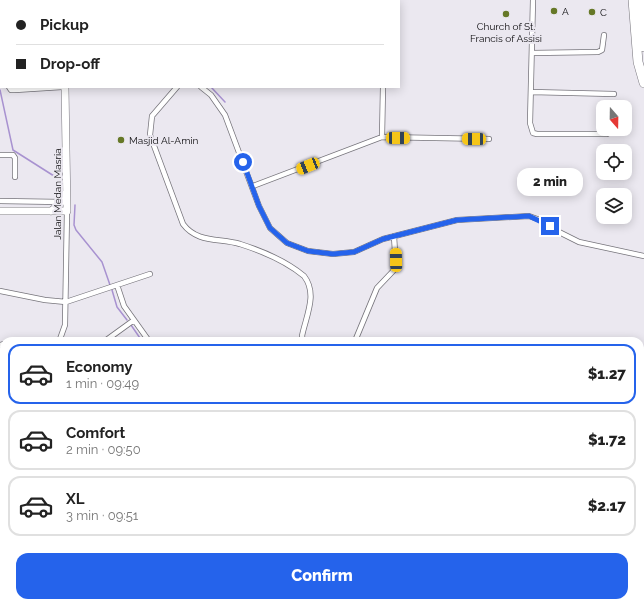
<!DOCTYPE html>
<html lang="en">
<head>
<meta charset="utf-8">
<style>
  body { margin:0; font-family:Raleway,sans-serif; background:#f2f2f2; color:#222; height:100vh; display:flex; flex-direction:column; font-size:15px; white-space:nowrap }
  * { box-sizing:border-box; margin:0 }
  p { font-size:13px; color:#767676 }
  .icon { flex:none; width:22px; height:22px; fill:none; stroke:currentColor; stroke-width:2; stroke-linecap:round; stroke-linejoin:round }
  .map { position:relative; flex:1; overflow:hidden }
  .drawer { position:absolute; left:0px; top:337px; width:644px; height:270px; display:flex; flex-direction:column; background:#fff; border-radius:12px 12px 0 0; box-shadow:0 2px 10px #0003 }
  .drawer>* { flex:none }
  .top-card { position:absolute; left:0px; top:0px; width:400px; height:88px; box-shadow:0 2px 10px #0003; display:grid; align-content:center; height:88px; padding:0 16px; background:#fff }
  .needle { width:26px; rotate:160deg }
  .tools { position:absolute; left:596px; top:100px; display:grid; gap:8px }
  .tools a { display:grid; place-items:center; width:36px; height:36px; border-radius:8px; background:#fff; box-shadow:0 2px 10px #0003; font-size:20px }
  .end { position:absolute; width:18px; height:18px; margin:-9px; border:5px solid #2563eb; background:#fff; box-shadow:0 0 0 2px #fff }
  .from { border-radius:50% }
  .bubble { position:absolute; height:28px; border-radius:12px; background:#fff; box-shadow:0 2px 10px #0003; font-size:13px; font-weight:800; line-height:28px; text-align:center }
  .car { position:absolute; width:12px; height:24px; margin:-12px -6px; border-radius:5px; box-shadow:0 0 3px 1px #0007; background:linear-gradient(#f5c518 24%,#345 0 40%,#f5c518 0 76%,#345 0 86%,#f5c518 0) }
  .top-card b { display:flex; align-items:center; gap:14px; height:38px; font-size:15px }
  .top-card b+b { border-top:1px solid #e0e0e0 }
  .top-card i { width:10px; height:10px; background:#222 }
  ul { padding:7px 0 0; list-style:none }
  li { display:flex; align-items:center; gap:12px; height:60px; margin:0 8px 6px; padding:0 8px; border:2px solid #e0e0e0; border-radius:12px }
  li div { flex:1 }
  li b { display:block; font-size:15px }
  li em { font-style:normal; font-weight:800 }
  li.on { border-color:#2563eb }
  li>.icon { width:36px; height:36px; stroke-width:1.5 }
  .action { display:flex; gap:8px; margin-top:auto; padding:8px 16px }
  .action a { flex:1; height:46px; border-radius:12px; background:#2563eb; color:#fff; font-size:16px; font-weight:800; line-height:46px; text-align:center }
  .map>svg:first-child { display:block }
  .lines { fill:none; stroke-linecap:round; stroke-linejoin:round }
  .stream { stroke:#a892d0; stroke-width:1.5 }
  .street-casing { stroke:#76747b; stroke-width:6 }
  .secondary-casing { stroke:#76747b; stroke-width:8 }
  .highway-casing { stroke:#76747b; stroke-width:10 }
  .street { stroke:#fff; stroke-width:4.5 }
  .secondary { stroke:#fff; stroke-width:7 }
  .highway { stroke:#fff; stroke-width:9 }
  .route { stroke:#2563eb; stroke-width:5 }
  .poi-dot { fill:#667827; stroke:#ebe8f0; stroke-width:1.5 }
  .labels { text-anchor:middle; stroke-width:4; stroke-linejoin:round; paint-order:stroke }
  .poi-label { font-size:10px; fill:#0e0d10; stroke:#ebe8f0; text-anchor:start }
  .street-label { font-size:10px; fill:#0e0d10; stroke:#ebe8f0 }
</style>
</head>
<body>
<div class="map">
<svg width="644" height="607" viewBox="0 0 644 607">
  <rect width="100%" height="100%" fill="#ebe8f0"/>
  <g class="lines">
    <path class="stream" d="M138,1L139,0
      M211,87L225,102
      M0,90L13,150L54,176
      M75,205L74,225L76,230L102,262L110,285
      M112,290L117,307L127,320
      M131,325L142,341
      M412,603L416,607"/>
    <g class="street-casing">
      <path id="street" d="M386,0V1
        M533,0L530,123L533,133L537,134H607
        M168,1L169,0
        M378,1V0
        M0,49H1
        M532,53L598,52L602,50L604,35
        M0,67L1,69
        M9,87L11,90H15L62,87
        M177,87L152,116L150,135L183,224C197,243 219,238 240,244C262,251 286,261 304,276C318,294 306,316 302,336L303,341
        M201,87L211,95L225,115L259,206L270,228L287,243L308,251L333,254L354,252L383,239L457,220L529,216L540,220L559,232L579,242L644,256
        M531,92L614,94
        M382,137L383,87
        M0,155H13L15,158V177
        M253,186L382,137L489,139
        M0,201L62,202
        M117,285L124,306L149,341
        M0,291L45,300L66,302L150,274
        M56,341L60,339L65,325L67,211
        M105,341L134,320
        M355,341L377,288L396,268L394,236
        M0,345L4,344
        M0,406L4,399
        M0,413L4,416
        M0,473L4,476
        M141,603L144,607
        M15,607L16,603
        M91,607L97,603
        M338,607L341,603
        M374,607L377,603"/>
    </g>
    <g class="secondary-casing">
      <path id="secondary" d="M129,1V0
        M0,211H67L65,87
        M51,211L59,205L66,193
        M0,516L4,526
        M0,534C5,552 3,567 0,585
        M4,607L5,603"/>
    </g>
    <g class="highway-casing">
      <path id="highway" d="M633,0L638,62L644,83
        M641,0L644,47"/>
    </g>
    <use href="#street" class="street"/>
    <use href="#secondary" class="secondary"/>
    <use href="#highway" class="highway"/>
  </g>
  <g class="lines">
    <path class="route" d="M243,162L259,206L270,228L287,243L308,251L333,254L354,252L383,239L457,220L529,216L550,226"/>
  </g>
  <g class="poi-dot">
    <circle cx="554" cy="11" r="4"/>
    <circle cx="592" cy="12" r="4"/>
    <circle cx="506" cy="14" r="4"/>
    <circle cx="121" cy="140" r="4"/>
  </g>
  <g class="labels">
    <g class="poi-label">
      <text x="562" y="15">A</text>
      <text x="600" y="16">C</text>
      <text x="506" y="30" text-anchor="middle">Church of St.<tspan x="506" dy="12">Francis of Assisi</tspan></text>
      <text x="129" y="144">Masjid Al-Amin</text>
    </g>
    <g class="street-label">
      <text transform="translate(57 194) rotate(-90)" y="4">Jalan Medan Masria</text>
    </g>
  </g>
</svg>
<div class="tools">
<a><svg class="needle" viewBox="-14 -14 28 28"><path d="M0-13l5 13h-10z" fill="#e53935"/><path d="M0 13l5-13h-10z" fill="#767676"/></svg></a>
<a><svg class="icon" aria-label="locate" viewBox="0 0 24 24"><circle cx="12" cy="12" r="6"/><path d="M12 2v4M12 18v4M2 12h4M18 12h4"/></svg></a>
<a><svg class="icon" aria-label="layers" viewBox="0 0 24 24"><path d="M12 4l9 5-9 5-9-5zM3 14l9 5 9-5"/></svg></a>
</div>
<i class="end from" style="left:243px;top:162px"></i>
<i class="end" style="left:550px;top:226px"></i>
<div class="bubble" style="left:517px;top:168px;width:66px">2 min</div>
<i class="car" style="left:398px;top:138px;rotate:91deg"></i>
<i class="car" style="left:474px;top:139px;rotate:271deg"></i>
<i class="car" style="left:308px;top:166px;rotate:248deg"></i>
<i class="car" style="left:396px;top:260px;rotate:359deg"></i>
<div class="top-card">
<b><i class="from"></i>Pickup</b>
<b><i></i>Drop-off</b>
</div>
<section class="drawer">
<ul>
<li class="on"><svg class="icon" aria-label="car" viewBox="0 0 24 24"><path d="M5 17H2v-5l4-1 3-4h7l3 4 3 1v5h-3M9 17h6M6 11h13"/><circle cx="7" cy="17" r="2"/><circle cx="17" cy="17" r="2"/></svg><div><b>Economy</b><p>1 min · 09:49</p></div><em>$1.27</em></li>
<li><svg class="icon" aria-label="car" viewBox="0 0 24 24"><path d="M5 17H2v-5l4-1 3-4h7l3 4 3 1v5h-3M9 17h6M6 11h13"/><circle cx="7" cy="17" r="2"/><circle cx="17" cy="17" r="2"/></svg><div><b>Comfort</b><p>2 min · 09:50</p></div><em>$1.72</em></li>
<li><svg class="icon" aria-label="car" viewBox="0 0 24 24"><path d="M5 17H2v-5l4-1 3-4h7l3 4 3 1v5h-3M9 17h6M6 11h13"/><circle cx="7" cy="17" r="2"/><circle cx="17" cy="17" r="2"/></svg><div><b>XL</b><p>3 min · 09:51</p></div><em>$2.17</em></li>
</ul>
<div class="action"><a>Confirm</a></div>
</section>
</div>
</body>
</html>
